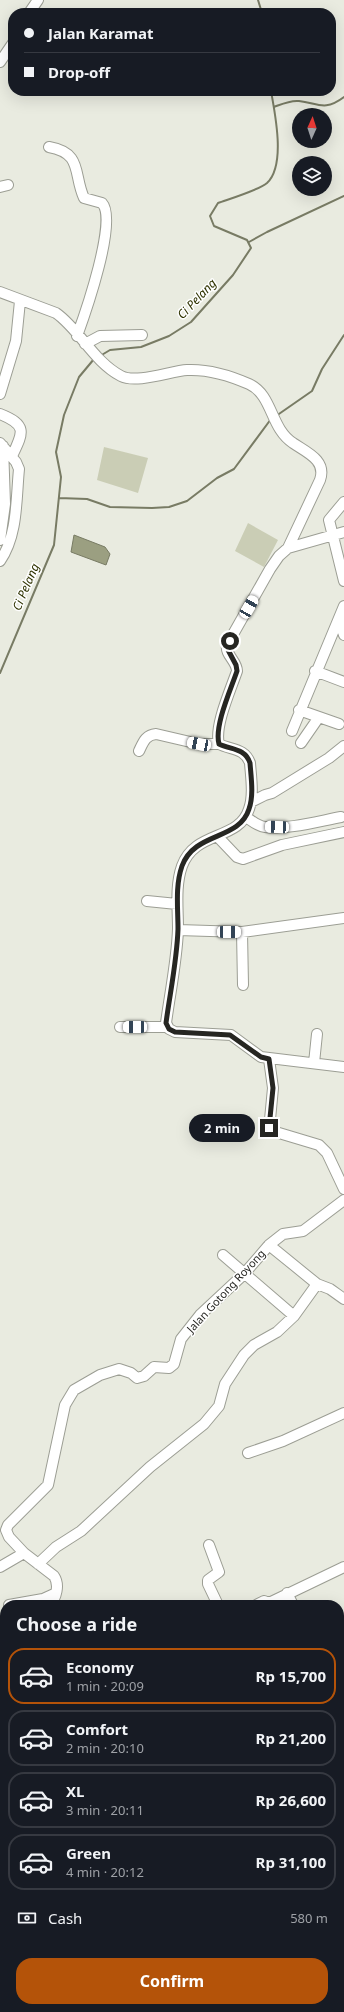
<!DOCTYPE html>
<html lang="en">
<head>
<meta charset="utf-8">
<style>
  body { margin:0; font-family:"Noto Sans",sans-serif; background:#20242c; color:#f1f3f6; height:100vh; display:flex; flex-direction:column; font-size:15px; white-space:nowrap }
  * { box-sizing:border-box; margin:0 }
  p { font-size:13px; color:#9ea1a6 }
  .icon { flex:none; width:22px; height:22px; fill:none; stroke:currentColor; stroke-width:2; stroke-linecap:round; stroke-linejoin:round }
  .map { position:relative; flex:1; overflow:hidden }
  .sheet { position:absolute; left:0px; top:1600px; width:344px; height:412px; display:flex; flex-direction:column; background:#171b24; border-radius:16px 16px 0 0; box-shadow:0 4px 16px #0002 }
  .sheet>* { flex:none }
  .banner { position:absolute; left:8px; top:8px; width:328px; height:88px; border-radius:16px; box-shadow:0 4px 16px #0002; display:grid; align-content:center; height:88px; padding:0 16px; background:#171b24 }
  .needle { width:26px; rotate:3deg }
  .controls { position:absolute; left:292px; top:108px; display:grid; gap:8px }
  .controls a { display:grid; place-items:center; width:40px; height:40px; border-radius:50%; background:#171b24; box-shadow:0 4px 16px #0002; font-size:20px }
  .end { position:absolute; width:18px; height:18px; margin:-9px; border:5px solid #262622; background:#fff; box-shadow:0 0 0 2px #fff }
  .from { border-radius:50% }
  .bubble { position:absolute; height:28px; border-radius:14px; background:#171b24; box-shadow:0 4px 16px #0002; font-size:13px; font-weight:700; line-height:28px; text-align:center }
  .car { position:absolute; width:12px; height:24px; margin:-12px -6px; border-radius:5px; box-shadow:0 0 3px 1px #0007; background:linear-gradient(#fff 24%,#345 0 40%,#fff 0 76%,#345 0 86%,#fff 0) }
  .banner b { display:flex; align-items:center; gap:14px; height:38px; font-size:15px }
  .banner b+b { border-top:1px solid #363941 }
  .banner i { width:10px; height:10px; background:#f1f3f6 }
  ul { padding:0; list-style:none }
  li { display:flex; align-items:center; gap:12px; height:56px; margin:0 8px 6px; padding:0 8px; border:2px solid #363941; border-radius:16px }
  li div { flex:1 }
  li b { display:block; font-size:15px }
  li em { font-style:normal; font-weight:700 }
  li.selected { border-color:#b45309 }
  li>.icon { width:36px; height:36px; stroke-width:1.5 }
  h2 { padding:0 16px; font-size:18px; line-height:48px }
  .pay { display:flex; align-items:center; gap:10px; height:44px; padding:0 16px; font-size:15px }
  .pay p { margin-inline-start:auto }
  .cta { display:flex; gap:8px; margin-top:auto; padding:8px 16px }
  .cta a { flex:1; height:46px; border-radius:16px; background:#b45309; color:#fff; font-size:16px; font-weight:700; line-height:46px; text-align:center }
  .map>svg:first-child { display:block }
  .green { fill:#cacdb5 }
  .water { fill:#9b9f81; stroke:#787b64 }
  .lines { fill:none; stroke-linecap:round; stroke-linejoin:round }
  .stream { stroke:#787b64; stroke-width:2 }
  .minor-casing { stroke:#9c9e94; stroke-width:12 }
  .highway-casing { stroke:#6a702b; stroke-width:16 }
  .minor { stroke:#fff; stroke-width:10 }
  .highway { stroke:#8f9830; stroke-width:14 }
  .route { stroke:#262622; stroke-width:5 }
  .labels { text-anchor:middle; stroke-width:3; stroke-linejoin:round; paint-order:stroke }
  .street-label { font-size:11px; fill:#262622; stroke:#fff }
  .water-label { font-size:12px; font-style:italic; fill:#2f3300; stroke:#fff }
</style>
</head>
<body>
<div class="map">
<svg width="344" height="2012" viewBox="0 0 344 2012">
  <rect width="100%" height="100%" fill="#e9ebe0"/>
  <path class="green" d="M104,447L148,458L138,493L97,480Z
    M248,523L278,540L264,567L235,551Z"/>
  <path class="water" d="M74,535L105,547L110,554L106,565L71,552Z"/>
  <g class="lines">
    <path class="stream" d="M258,0L262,13
      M274,107C282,104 290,100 299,101C318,103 324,112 344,97
      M249,242L267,232L344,196
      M100,356L110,350L141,347L169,336L191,322L233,275L251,248L247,240L214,226L210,216L218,203C229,199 259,190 267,183C286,165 275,114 271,91
      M276,416L312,391L322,369L344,335
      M59,498L87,499L110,507L152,508L169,507L187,501L217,478L234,469L271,419
      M0,673L54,545L61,477L56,452L64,415L79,377L94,359"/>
    <g class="minor-casing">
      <path id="minor" d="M29,13L38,0
        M0,62L13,43
        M49,147C83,153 73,174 84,198L102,203C118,220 85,314 77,336
        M0,187L8,185
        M0,292L56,313C79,329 94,362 121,376C136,384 171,371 187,370C207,369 231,376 249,384C273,395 270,428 293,443C306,452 327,460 320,480L288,548L279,556L270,569L227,645C225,655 237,661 237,671C231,689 214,726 219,744C231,750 245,748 250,763C251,777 254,795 249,809C239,841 195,830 182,866C175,886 178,908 178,929C177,960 170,993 166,1023L169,1029L175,1032L231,1035L261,1057L344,1067
        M85,344L100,336L142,335
        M0,394L16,341L20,301
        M0,414C28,425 23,433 12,456
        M0,443L16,462L19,469C16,499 18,535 0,561
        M344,502L329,520L344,581
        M0,540L5,504L3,446
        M288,548L344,532
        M339,620L344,635
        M315,671L344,682
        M299,710L339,724
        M292,731L344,606
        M301,743L319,717
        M139,751C143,743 145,735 156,734L199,744H219
        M251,802L265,795L272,793L329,758L344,746
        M246,817C252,821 257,826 265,827C287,830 319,821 341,817
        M217,836L237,857L243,859L282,845L344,832
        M147,901L177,904
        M178,930L242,932L344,918
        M242,932L243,985
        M120,1027H167
        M269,1059L273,1088L269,1130L319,1145L327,1153L344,1189
        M314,1063L317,1034
        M269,1245L317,1284L330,1289L344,1299
        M223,1255L294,1316
        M248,1453L283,1441L344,1413
        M209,1545L219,1572L208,1580V1584L218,1605
        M38,1564L56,1547L81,1531L150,1467L204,1424L219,1406L225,1384L244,1355L254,1345L277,1332L294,1316L317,1284
        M0,1567L24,1553
        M287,1593L293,1605
        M9,1605L43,1599L54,1594
        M50,1605C56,1598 60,1585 54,1576L24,1553L9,1537L6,1530L8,1525L48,1485L65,1405L74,1390L100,1375L119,1369L131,1373L137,1378L144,1376L154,1367L169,1368L174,1364L181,1339L200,1315L244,1274L269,1245L283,1234L303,1231L344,1200
        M256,1605L264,1601L269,1603L344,1567
        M0,1637L5,1634
        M339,1666L344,1658
        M339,1709L344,1713
        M0,1743L5,1742
        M339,1771L344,1761
        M0,1800L5,1799
        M339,1853L344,1856
        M0,1875L5,1874
        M0,1956H5
        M15,2012L19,2007"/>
    </g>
    <g class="highway-casing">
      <path id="highway" d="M188,2007L201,2012
        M78,2012L84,2007
        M343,2012L344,2011"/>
    </g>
    <use href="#minor" class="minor"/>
    <use href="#highway" class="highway"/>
  </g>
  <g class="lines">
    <path class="route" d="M230,641L227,648L236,665L237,671C231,689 214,726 219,744C231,750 245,748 250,763C251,777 254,795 249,809C239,841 195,831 182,866C175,886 178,908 178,929C177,960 170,993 166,1023L169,1029L175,1032L230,1035L261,1057L269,1059L273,1088L269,1128"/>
  </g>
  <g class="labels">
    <g class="street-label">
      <text transform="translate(226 1291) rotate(-47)" y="4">Jalan Gotong Royong</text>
    </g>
    <g class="water-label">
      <text transform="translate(197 299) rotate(-46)" y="4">Ci Pelang</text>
      <text transform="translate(26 587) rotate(-67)" y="4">Ci Pelang</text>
    </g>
  </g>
</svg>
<div class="controls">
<a><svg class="needle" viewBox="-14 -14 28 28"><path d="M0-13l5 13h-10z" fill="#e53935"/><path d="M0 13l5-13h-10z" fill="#9ea1a6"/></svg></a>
<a><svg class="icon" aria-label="layers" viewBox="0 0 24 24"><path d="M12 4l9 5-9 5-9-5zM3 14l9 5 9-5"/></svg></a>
</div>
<i class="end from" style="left:230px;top:641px"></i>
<i class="end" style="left:269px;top:1128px"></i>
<div class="bubble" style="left:189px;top:1114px;width:66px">2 min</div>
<i class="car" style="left:249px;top:607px;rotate:30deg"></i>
<i class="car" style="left:199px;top:744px;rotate:281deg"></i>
<i class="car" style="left:277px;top:827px;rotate:272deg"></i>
<i class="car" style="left:229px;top:932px;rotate:90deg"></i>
<i class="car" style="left:135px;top:1027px;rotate:270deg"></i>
<div class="banner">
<b><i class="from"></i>Jalan Karamat</b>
<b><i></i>Drop-off</b>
</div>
<section class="sheet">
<h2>Choose a ride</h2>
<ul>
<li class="selected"><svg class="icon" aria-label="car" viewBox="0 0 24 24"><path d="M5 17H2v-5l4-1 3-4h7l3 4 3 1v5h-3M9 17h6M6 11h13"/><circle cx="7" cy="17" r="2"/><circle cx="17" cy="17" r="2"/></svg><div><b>Economy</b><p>1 min · 20:09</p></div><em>Rp 15,700</em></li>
<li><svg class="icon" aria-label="car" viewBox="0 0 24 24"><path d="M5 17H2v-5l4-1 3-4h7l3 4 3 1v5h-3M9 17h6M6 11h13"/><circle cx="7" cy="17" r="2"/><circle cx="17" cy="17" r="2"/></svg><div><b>Comfort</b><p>2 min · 20:10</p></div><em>Rp 21,200</em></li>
<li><svg class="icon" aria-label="car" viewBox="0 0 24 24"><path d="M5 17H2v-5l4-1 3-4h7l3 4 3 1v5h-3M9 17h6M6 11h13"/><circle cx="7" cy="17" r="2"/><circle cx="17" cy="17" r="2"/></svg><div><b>XL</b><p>3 min · 20:11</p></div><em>Rp 26,600</em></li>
<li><svg class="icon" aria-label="car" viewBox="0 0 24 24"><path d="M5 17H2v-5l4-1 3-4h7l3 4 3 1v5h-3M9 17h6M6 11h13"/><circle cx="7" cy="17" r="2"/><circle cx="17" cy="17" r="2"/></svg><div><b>Green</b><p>4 min · 20:12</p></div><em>Rp 31,100</em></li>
</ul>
<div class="pay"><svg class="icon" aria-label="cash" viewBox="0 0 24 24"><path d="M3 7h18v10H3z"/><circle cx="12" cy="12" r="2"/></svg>Cash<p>580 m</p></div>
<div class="cta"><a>Confirm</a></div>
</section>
</div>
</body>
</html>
